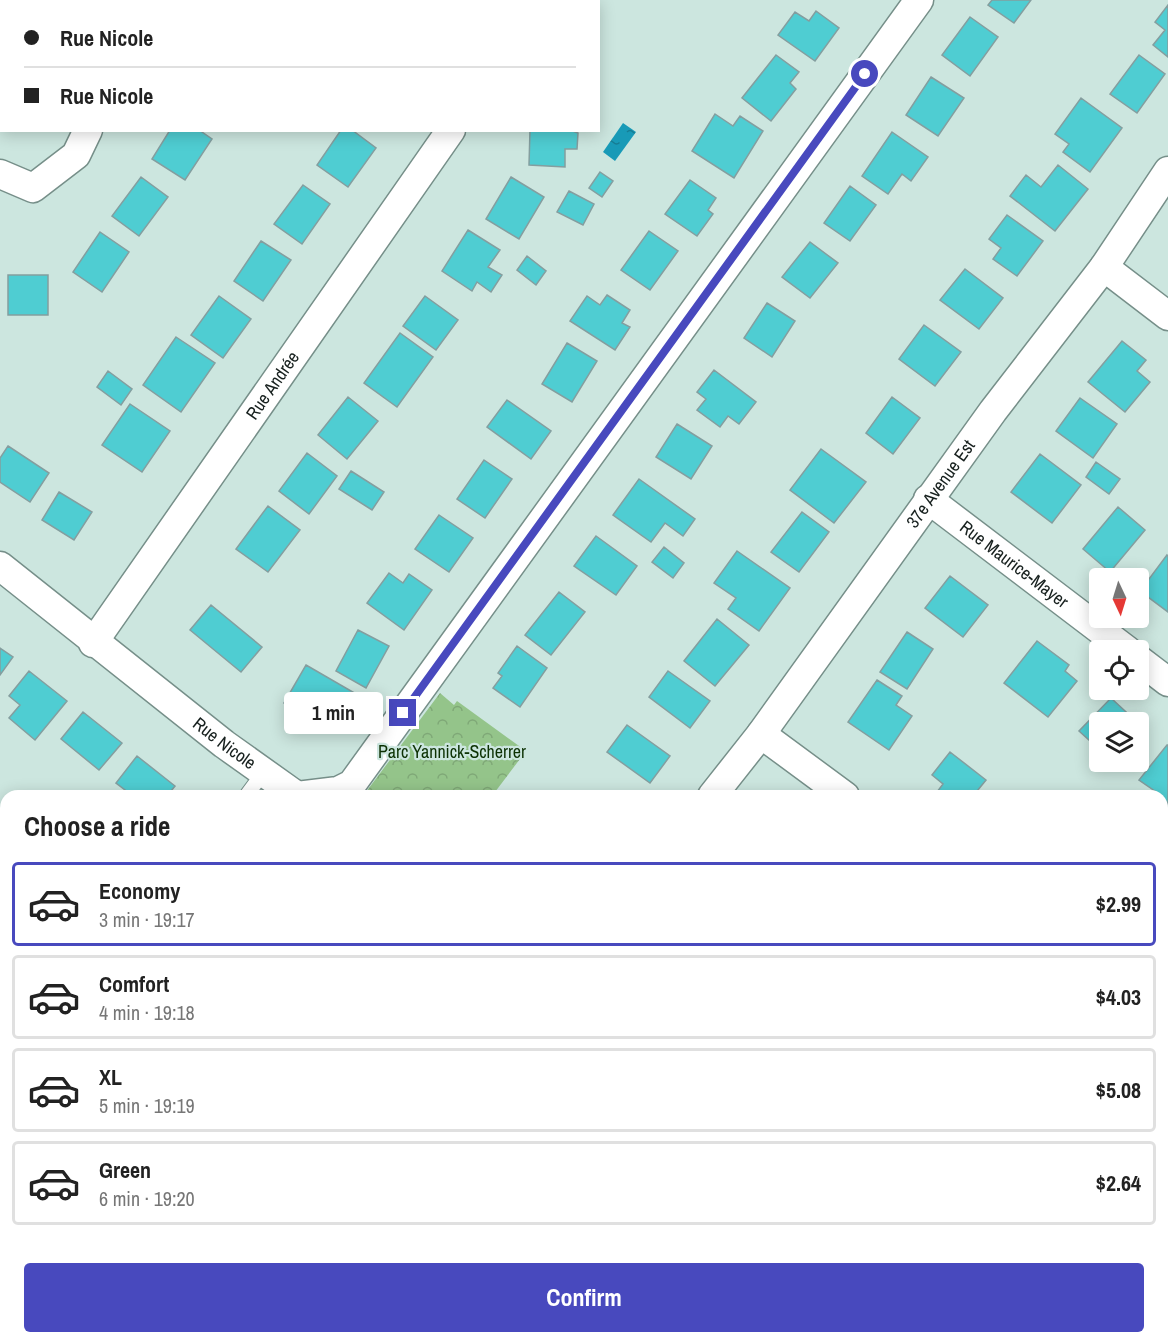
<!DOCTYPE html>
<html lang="en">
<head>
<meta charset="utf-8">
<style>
  body { margin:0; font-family:"Archivo Narrow",sans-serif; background:#f2f2f2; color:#222; height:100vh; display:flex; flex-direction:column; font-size:22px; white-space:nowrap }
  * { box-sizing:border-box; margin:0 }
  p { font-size:20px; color:#767676 }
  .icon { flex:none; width:33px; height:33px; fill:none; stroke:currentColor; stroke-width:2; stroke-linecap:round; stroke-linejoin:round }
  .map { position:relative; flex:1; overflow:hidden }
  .drawer { position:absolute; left:0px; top:790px; width:1168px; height:554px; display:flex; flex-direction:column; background:#fff; border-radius:18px 18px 0 0; box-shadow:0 3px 15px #0003 }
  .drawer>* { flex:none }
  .guide { position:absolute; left:0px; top:0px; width:600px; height:132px; box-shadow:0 3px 15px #0003; display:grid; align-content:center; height:132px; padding:0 24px; background:#fff }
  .needle { width:39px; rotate:176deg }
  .fabs { position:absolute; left:1089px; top:568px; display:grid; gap:12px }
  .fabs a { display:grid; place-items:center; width:60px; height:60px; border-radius:6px; background:#fff; box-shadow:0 3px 15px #0003; font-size:30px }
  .end { position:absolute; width:27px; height:27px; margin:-14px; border:8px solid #4849be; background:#fff; box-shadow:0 0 0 3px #fff }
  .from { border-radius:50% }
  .bubble { position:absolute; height:42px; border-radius:6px; background:#fff; box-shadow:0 3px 15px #0003; font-size:20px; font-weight:700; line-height:42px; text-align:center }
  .guide b { display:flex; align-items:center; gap:21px; height:57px; font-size:22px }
  .guide b+b { border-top:2px solid #e0e0e0 }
  .guide i { width:15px; height:15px; background:#222 }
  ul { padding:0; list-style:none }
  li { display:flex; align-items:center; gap:18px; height:84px; margin:0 12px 9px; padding:0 12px; border:3px solid #e0e0e0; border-radius:6px }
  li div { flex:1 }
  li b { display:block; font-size:22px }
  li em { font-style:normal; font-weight:700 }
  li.selected { border-color:#4849be }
  li>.icon { width:54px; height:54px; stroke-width:1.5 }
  h2 { padding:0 24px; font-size:27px; line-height:72px }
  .button { display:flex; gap:12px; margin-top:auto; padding:12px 24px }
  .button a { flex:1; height:69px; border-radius:6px; background:#4849be; color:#fff; font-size:24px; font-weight:700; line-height:69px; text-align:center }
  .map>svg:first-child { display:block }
  .forest { fill:url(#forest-firs) }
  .park { fill:url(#park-crowns) }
  .water { fill:url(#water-ripples) }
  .building { fill:#4fcdd2; stroke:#849e9f; stroke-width:1.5 }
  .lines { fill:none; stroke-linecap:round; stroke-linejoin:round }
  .service-casing { stroke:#768f89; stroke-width:16 }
  .minor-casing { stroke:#768f89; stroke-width:31 }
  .service { stroke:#fff; stroke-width:14 }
  .minor { stroke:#fff; stroke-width:28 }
  .rail { stroke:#667672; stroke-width:4.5; stroke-dasharray:10 10; stroke-linecap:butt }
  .route { stroke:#4849be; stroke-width:8 }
  .labels { text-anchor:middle; stroke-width:4.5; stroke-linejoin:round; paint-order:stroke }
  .street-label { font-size:18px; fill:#17201e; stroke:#cce6df }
  .park-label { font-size:18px; fill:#0d3204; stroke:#cce6df }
</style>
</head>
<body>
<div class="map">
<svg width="1168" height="1343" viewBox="0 0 1168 1343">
  <defs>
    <pattern id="forest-firs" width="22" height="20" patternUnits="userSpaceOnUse" patternTransform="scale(1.5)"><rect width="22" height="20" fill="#94c48a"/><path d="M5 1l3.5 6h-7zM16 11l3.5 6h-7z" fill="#7fa877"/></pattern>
    <pattern id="park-crowns" width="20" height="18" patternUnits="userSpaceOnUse" patternTransform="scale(1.5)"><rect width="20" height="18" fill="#94c48a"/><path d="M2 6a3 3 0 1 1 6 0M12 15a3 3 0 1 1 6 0" fill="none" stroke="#7fa877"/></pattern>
    <pattern id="water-ripples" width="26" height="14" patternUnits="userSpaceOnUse" patternTransform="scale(1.5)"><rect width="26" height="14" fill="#189ab7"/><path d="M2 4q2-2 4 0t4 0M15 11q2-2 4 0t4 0" fill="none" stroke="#157d94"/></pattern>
  </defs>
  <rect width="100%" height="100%" fill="#cce6df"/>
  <path class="forest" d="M0,950L6,957V1061L0,1055Z
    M307,1338H420L425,1343H312Z"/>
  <path class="park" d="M440,693L454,705L457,701L526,751L492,796H363Z"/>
  <path class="water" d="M623,123L636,132L615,161L603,152Z"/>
  <path class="building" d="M992,0H1031L1014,23L988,5Z
    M1168,5V57L1153,45L1165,30L1155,22Z
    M816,11L839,28L815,61L778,35L795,12L809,21Z
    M970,17L998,37L970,76L942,55Z
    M776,55L799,72L790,83L796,89L771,121L742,98Z
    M1139,55L1165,74L1137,113L1110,94Z
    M931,77L964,98L938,136L906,115Z
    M1081,98L1122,128L1090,172L1063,152L1069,144L1055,134Z
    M715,114L733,126L740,116L763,131L734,178L692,151Z
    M170,130H199L212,139L185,180L152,159Z
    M341,130H352L376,148L348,187L317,165Z
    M530,130H570L578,133L577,149H565V167L529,165Z
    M892,132L928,157L911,181L902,174L888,194L862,176Z
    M1058,165L1088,189L1055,231L1010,196L1026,175L1041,187Z
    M600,172L613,181L602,197L589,188Z
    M141,177L168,197L139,236L112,216Z
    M511,177L544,197L519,239L486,219Z
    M690,180L716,198L708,210L713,214L697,236L665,214Z
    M303,185L330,204L302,244L274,224Z
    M850,186L876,205L850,241L824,223Z
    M569,191L594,204L583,225L557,212Z
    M1007,215L1043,241L1017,276L993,259L1001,248L989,239Z
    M468,230L500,250L488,267L502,275L491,292L477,282L472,291L442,271Z
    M649,231L678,251L650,290L621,270Z
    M100,232L129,252L102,292L73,272Z
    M261,241L291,260L263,301L234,281Z
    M810,242L838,263L810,298L782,277Z
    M527,256L546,271L536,285L517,270Z
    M965,269L1003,298L979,329L940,300Z
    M8,275H48V315H8Z
    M607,295L630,310L622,323L630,327L615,350L570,321L587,296L600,305Z
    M219,296L251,319L223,358L191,335Z
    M425,296L458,320L436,350L403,326Z
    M767,303L795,321L772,357L744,338Z
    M924,325L961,352L935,386L899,359Z
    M400,333L433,357L397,407L364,383Z
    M176,337L215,363L181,412L143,385Z
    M1122,341L1146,360L1137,371L1150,382L1125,412L1088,382Z
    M567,343L597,361L572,402L542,384Z
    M714,370L756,402L739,424L728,416L720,427L697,410L706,399L697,392Z
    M108,371L132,389L121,405L97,387Z
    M348,397L378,421L347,459L318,435Z
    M892,397L920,418L893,454L866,433Z
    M1080,398L1117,424L1093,458L1056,431Z
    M507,400L551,431L531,459L487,427Z
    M130,404L170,431L142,472L102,445Z
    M677,424L712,446L691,479L656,457Z
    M8,446L49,473L30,502L0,482V458Z
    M821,449L866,482L834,523L790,490Z
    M307,453L337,476L309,514L279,491Z
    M1040,454L1081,485L1052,523L1011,492Z
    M484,460L512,479L485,518L457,499Z
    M1096,462L1120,479L1109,494L1086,477Z
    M351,471L384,492L372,510L339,489Z
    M639,479L695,519L683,536L665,523L651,542L613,515Z
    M59,492L92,512L74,540L42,520Z
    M268,506L300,530L268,572L236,549Z
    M1118,507L1145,530L1110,572L1083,549Z
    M802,512L829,532L799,572L771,552Z
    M439,515L473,538L449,572L415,549Z
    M596,536L637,566L616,595L574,566Z
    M664,547L684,563L673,578L652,562Z
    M737,551L790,588L759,631L728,609L736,598L714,583Z
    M1167,555L1168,556V612L1140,591Z
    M389,573L403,583L409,574L432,590L404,630L367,603Z
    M950,576L988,605L963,637L925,608Z
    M559,592L585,612L551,655L525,635Z
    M211,605L262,647L241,672L190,630Z
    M717,619L749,645L715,686L684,661Z
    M358,630L389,646L366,688L336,671Z
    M907,632L933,649L907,689L880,672Z
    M1037,641L1069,665L1065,671L1077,681L1048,717L1004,683Z
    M517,646L547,668L520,707L493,688L502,676L498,673Z
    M0,648L13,657L0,675Z
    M306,665L358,695L343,720L330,712L322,726L284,703Z
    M29,671L67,701L35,740L9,718L20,705L9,696Z
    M668,671L710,701L690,728L649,697Z
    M877,680L902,696L896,705L912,716L889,750L848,722Z
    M1111,698L1138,723H1100V750L1079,731Z
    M83,712L122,743L99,770L61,739Z
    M627,725L670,756L650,783L607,752Z
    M1167,745H1168V804L1162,796L1139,780Z
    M950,752L986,780L973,796H943L937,792L943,784L932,775Z
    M137,756L175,786L167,796H133L116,783Z
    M1168,940V976L1162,972V947Z
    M0,1095L6,1101V1159L0,1153Z
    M1163,1095L1168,1098V1139L1162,1146Z
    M1166,1332L1168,1343H1156L1162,1338Z
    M645,1338H708L703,1343H650Z
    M871,1338H905L910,1343H866Z
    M1073,1338H1113L1108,1343H1079Z"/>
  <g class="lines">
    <g class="service-casing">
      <path id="service" d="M246,796L263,773
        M0,1181L6,1186
        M0,1242L6,1247
        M0,1287L6,1292
        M0,1337L7,1343
        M55,1338L61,1343
        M100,1338L106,1343
        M168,1338L174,1343
        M116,1343L121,1338"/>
    </g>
    <g class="minor-casing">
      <g id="minor">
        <path d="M423,0V2"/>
        <path d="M149,2L157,0"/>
        <path d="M0,10H2"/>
        <path d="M0,174L33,188L76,155L88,130"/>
        <path d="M1104,267L1168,316"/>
        <path id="s1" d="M928,499L1128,651"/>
        <path id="s2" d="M0,566L224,744L297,796L338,791L352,784L919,0"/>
        <path id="s3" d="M93,643L451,130"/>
        <path d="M1138,659L1168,682"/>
        <path d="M761,734L845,796"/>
        <path id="s4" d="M712,796L761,734L993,411L1104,267L1168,171"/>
        <path d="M1162,1035L1168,1039"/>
        <path d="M987,1338L992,1343"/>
      </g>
    </g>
    <use href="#service" class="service"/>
    <use href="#minor" class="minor"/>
    <path class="rail" d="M0,915L6,921
      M254,1338L256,1343
      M464,1338L469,1343"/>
  </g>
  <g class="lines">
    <path class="route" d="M403,713L865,74"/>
  </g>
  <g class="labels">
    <g class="street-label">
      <text dy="6" stroke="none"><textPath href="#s3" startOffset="314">Rue Andrée</textPath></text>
      <text dy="6" stroke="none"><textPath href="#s4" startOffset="387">37e Avenue Est</textPath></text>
      <text dy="6" stroke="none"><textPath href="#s1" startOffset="108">Rue Maurice-Mayer</textPath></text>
      <text dy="6" stroke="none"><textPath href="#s2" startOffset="286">Rue Nicole</textPath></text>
    </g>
    <g class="park-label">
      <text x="452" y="758">Parc Yannick-Scherrer</text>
    </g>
  </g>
</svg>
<div class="fabs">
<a><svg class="needle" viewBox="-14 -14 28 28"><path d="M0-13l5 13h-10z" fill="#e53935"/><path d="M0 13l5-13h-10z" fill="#767676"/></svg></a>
<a><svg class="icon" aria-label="locate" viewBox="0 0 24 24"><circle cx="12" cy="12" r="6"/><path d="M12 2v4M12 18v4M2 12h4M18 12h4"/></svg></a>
<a><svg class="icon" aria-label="layers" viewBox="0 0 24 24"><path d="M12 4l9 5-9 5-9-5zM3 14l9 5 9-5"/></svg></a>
</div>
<i class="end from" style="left:865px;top:74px"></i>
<i class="end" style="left:403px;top:713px"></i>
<div class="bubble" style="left:284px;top:692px;width:99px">1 min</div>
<div class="guide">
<b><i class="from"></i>Rue Nicole</b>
<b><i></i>Rue Nicole</b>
</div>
<section class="drawer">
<h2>Choose a ride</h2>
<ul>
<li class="selected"><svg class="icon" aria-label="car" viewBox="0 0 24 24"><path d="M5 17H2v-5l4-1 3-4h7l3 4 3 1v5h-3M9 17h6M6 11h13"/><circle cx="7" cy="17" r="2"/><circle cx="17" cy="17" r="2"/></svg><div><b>Economy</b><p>3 min · 19:17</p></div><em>$2.99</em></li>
<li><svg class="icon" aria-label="car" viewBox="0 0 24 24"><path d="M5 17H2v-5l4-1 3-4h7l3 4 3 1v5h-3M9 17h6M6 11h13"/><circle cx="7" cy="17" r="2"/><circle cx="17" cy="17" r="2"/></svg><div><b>Comfort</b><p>4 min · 19:18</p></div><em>$4.03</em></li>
<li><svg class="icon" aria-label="car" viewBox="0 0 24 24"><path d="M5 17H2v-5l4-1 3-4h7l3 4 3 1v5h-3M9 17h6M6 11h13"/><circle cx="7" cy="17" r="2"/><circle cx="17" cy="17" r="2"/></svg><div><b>XL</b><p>5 min · 19:19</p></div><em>$5.08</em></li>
<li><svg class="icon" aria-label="car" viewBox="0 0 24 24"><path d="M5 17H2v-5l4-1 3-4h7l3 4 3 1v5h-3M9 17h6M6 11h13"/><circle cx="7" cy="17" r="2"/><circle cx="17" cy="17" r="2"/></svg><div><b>Green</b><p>6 min · 19:20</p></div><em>$2.64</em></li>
</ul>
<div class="button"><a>Confirm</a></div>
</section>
</div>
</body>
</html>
